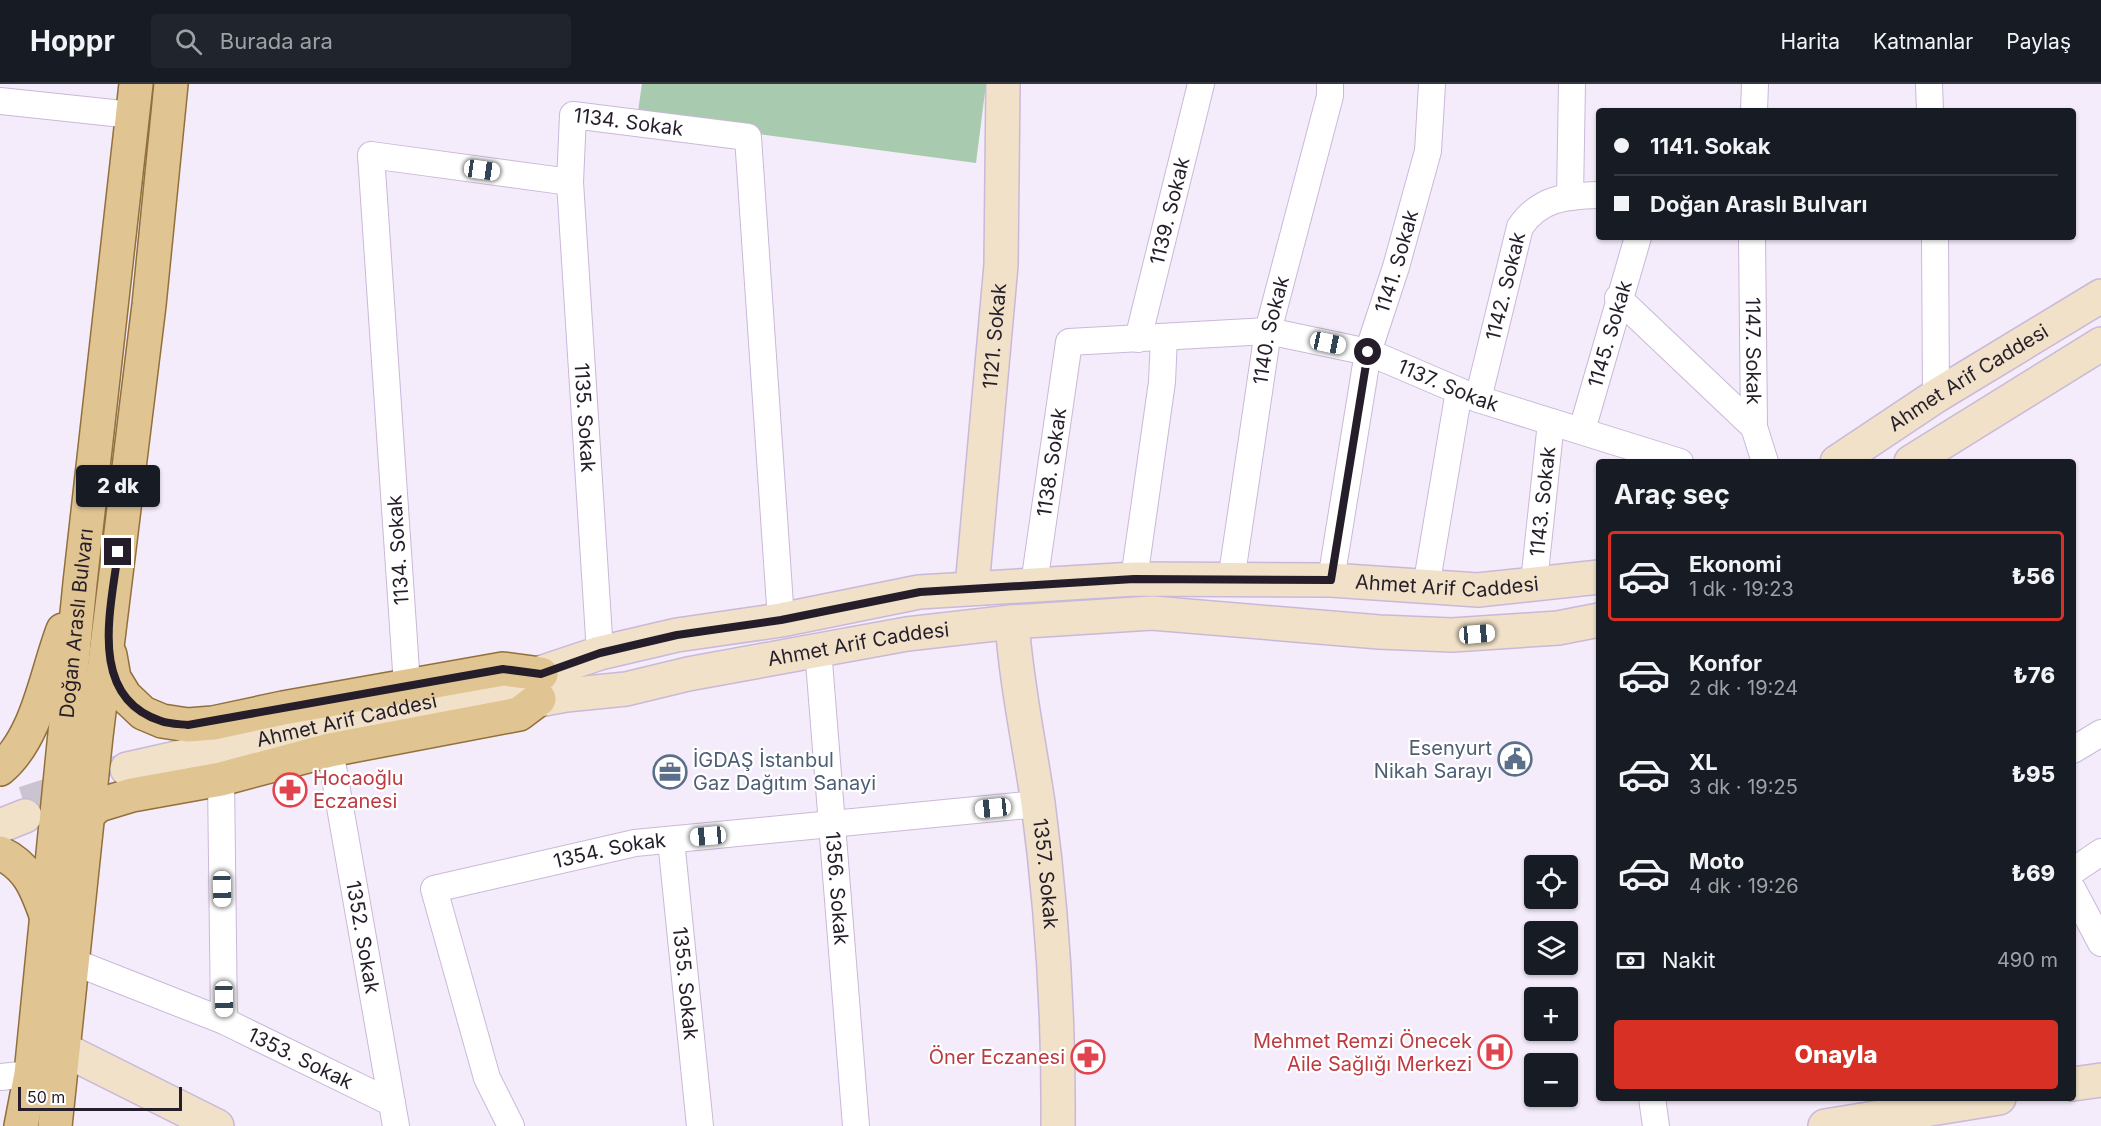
<!DOCTYPE html>
<html lang="tr">
<head>
<meta charset="utf-8">
<style>
  body { margin:0; font-family:Inter,sans-serif; background:#20242c; color:#f1f3f6; height:100vh; display:flex; flex-direction:column; font-size:22px; white-space:nowrap }
  * { box-sizing:border-box; margin:0 }
  p { font-size:20px; color:#9ea1a6 }
  .icon { flex:none; width:33px; height:33px; fill:none; stroke:currentColor; stroke-width:2; stroke-linecap:round; stroke-linejoin:round }
  .map { position:relative; flex:1; overflow:hidden }
  .details { position:absolute; left:1596px; top:375px; width:480px; height:642px; display:flex; flex-direction:column; background:#171b24; border-radius:6px; box-shadow:0 2px 4px #0004 }
  .details>* { flex:none }
  .banner { position:absolute; left:1596px; top:24px; width:480px; height:132px; border-radius:6px; box-shadow:0 2px 4px #0004; display:grid; align-content:center; height:132px; padding:0 18px; background:#171b24 }
  .fabs { position:absolute; left:1524px; top:771px; display:grid; gap:12px }
  .fabs a { display:grid; place-items:center; width:54px; height:54px; border-radius:6px; background:#171b24; box-shadow:0 2px 4px #0004; font-size:30px }
  .scale { position:absolute; left:18px; bottom:15px; width:164px; box-sizing:border-box; padding-left:6px; border:3px solid #251e2a; border-top:0; font-size:16px; line-height:21px; white-space:nowrap; color:#251e2a; -webkit-text-stroke:4px #fff; paint-order:stroke }
  .end { position:absolute; width:27px; height:27px; margin:-14px; border:8px solid #251e2a; background:#fff; box-shadow:0 0 0 3px #fff }
  .from { border-radius:50% }
  .bubble { position:absolute; height:42px; border-radius:6px; background:#171b24; box-shadow:0 2px 4px #0004; font-size:20px; font-weight:800; line-height:42px; text-align:center }
  .car { position:absolute; width:18px; height:36px; margin:-18px -9px; border-radius:8px; box-shadow:0 0 4px 2px #0007; background:linear-gradient(#fff 24%,#345 0 40%,#fff 0 76%,#345 0 86%,#fff 0) }
  .banner b { display:flex; align-items:center; gap:21px; height:57px; font-size:22px }
  .banner b+b { border-top:2px solid #363941 }
  .banner i { width:15px; height:15px; background:#f1f3f6 }
  ul { padding:0; list-style:none }
  li { display:flex; align-items:center; gap:18px; height:90px; margin:0 12px 9px; padding:0 6px; border:3px solid transparent; border-radius:6px }
  li div { flex:1 }
  li b { display:block; font-size:22px }
  li em { font-style:normal; font-weight:800 }
  li.active { border-color:#d93025 }
  li>.icon { width:54px; height:54px; stroke-width:1.5 }
  h2 { padding:0 18px; font-size:27px; line-height:72px }
  .pay { display:flex; align-items:center; gap:15px; height:66px; padding:0 18px; font-size:22px }
  .pay p { margin-inline-start:auto }
  .cta { display:flex; gap:12px; margin-top:auto; padding:12px 18px }
  .cta a { flex:1; height:69px; border-radius:6px; background:#d93025; color:#fff; font-size:24px; font-weight:800; line-height:69px; text-align:center }
  header { display:flex; align-items:center; gap:36px; box-sizing:border-box; height:84px; padding:0 30px; background:#171b24; border-bottom:2px solid #363941 }
  header strong { font-size:28px }
  nav { display:flex; gap:33px; margin-inline-start:auto; font-size:21px }
  .search { width:420px; height:54px; background:#20242c; display:flex; align-items:center; gap:15px; box-sizing:border-box; padding:0 21px; border-radius:6px; color:#9ea1a6; font-size:22px }
  .map>svg:first-child { display:block }
  .green { fill:#a8caae }
  .lines { fill:none; stroke-linecap:round; stroke-linejoin:round }
  .secondary-tunnel { stroke:#cbc3d0; stroke-width:33; stroke-dasharray:33 16; stroke-linecap:butt }
  .street-casing { stroke:#cab8d9; stroke-width:28 }
  .secondary-casing { stroke:#cab8d9; stroke-width:36 }
  .primary-casing { stroke:#92703d; stroke-width:36 }
  .street { stroke:#fff; stroke-width:26 }
  .secondary { stroke:#f0e1c8; stroke-width:33 }
  .primary { stroke:#e0c491; stroke-width:33 }
  .route { stroke:#251e2a; stroke-width:8 }
  .labels { text-anchor:middle; stroke-width:4.5; stroke-linejoin:round; paint-order:stroke }
  .street-label { font-size:20px; fill:#251e2a; stroke:#fff }
  .service-label { font-size:20px; fill:#4e5e75; stroke:#fff; text-anchor:end }
  .health-label { font-size:20px; fill:#be3a42; stroke:#fff; text-anchor:end }
</style>
</head>
<body>
<header>
<strong>Hoppr</strong>
<div class="search"><svg class="icon" aria-label="search" viewBox="0 0 24 24"><circle cx="10" cy="10" r="6"/><path d="M15 15l6 6"/></svg>Burada ara</div>
<nav><a>Harita</a><a>Katmanlar</a><a>Paylaş</a></nav>
</header>
<div class="map">
<svg width="2101" height="1042" viewBox="0 0 2101 1042">
  <rect width="100%" height="100%" fill="#f4ecfa"/>
  <path class="green" d="M642,0H986L976,79L637,34Z"/>
  <g class="lines">
    <path class="secondary-tunnel" d="M24,719L127,685"/>
    <g class="street-casing">
      <g id="street">
        <path d="M1929,0L1930,27"/>
        <path d="M0,17L132,31"/>
        <path d="M1754,27L1755,0"/>
        <path id="s1" d="M570,98L600,569"/>
        <path d="M1570,112L1572,0"/>
        <path id="s2" d="M1752,153L1754,343L1765,378"/>
        <path d="M1935,153L1936,312"/>
        <path d="M1618,214L1754,343"/>
        <path id="s3" d="M1138,255L1201,0"/>
        <path id="s4" d="M1478,315L1520,143C1540,114 1565,112 1599,111"/>
        <path id="s5" d="M1582,346L1638,153"/>
        <path d="M1134,495L1162,298L1164,253"/>
        <path id="s6" d="M1331,496L1368,268L1396,183L1428,67L1432,0"/>
        <path id="s7" d="M1231,497L1268,247L1330,12V0"/>
        <path id="s8" d="M1534,498L1551,338"/>
        <path id="s9" d="M1034,500L1069,258L1268,247L1368,268L1478,315L1680,378"/>
        <path d="M1426,503L1459,307"/>
        <path id="s10" d="M818,565L856,1042"/>
        <path id="s11" d="M407,601L371,71L570,98L573,31L748,53L781,536"/>
        <path id="s12" d="M330,666L396,1042"/>
        <path d="M2073,666L2101,649"/>
        <path d="M221,695L224,937"/>
        <path id="s13" d="M671,756L700,1042"/>
        <path d="M2073,787L2101,768"/>
        <path d="M2073,806L2101,859"/>
        <path id="s14" d="M74,878L224,937L392,1019"/>
        <path d="M0,993L31,990"/>
        <path d="M1652,1014L1656,1042"/>
        <path id="s15" d="M511,1042L487,994L434,805L635,759L1038,720"/>
      </g>
    </g>
    <g class="secondary-casing">
      <g id="secondary">
        <path id="s16" d="M1837,378L1936,312L2101,212"/>
        <path d="M1911,378L2101,260"/>
        <path id="s17" d="M972,503L1001,181L1003,0"/>
        <path id="s18" d="M1012,538C1016,598 1029,658 1038,719C1052,825 1059,934 1058,1042"/>
        <path id="s19" d="M512,621L566,611L626,605L688,590L907,550L1012,538L1152,529L1379,548L1452,551L1558,544L1599,536"/>
        <path id="s20" d="M127,685L504,601L600,569L677,551L781,536L919,508L1134,495L1331,496L1478,506L1599,493"/>
        <path d="M0,742L25,732"/>
        <path d="M65,966L217,1042"/>
        <path d="M2073,1000L2101,996"/>
        <path d="M1825,1042L1999,1014"/>
      </g>
    </g>
    <g class="primary-casing">
      <g id="primary">
        <path d="M110,571L114,594L125,612L143,629L162,637L188,641L213,639L283,624L503,585L541,590"/>
        <path d="M0,685C38,653 46,590 63,546"/>
        <path d="M88,730L99,721L132,711L221,695L330,666L519,630L539,615"/>
        <path d="M0,769C28,782 36,803 46,831"/>
        <path id="s21" d="M21,1042L31,990L80,499L136,0"/>
        <path d="M55,1042L96,652L149,221L171,0"/>
      </g>
    </g>
    <use href="#street" class="street"/>
    <use href="#secondary" class="secondary"/>
    <use href="#primary" class="primary"/>
  </g>
  <g class="lines">
    <path class="route" d="M118,468C111,525 87,613 161,637C169,640 179,640 188,641L503,585L541,590L600,569L677,551L781,536L920,508L1134,495L1331,496L1368,268"/>
  </g>
  <defs>
    <g id="civic-ring" transform="scale(1.725)"><circle r="9.5" fill="#fff" stroke="#5c6f8a" stroke-width="1.5"/><path d="M-.6-6.5H3V-4.5H.6V-3L4-1V1h2V6H-6V1h2V-1L-.6-3ZM-1.2 2.5V6h2.4V2.5Z" fill="#5c6f8a"/></g>
    <g id="office-ring" transform="scale(1.725)"><circle r="9.5" fill="#fff" stroke="#5c6f8a" stroke-width="1.5"/><path d="M-6-3h4V-5.5h4V-3h4V5H-6ZM-1-4.5V-3h2v-1.5ZM-6 0V1H6V0Z" fill="#5c6f8a"/></g>
    <g id="pharmacy-ring" transform="scale(1.725)"><circle r="9.5" fill="#fff" stroke="#e0444e" stroke-width="1.5"/><path d="M-2-6h4v4h4v4h-4v4h-4v-4h-4v-4h4Z" fill="#e0444e"/></g>
    <g id="hospital-ring" transform="scale(1.725)"><circle r="9.5" fill="#fff" stroke="#e0444e" stroke-width="1.5"/><path d="M-5-5h3v3.5h4V-5h3V5h-3V1.5h-4V5h-3Z" fill="#e0444e"/></g>
  </defs>
  <g fill-rule="evenodd">
    <use href="#civic-ring" x="1515" y="675"/>
    <use href="#office-ring" x="670" y="688"/>
    <use href="#pharmacy-ring" x="290" y="706"/>
    <use href="#hospital-ring" x="1495" y="968"/>
    <use href="#pharmacy-ring" x="1088" y="973"/>
  </g>
  <g class="labels">
    <g class="street-label">
      <text dy="7" stroke="none"><textPath href="#s11" startOffset="855">1134. Sokak</textPath></text>
      <text dy="7" stroke="none"><textPath href="#s3" startOffset="132">1139. Sokak</textPath></text>
      <text dy="7" stroke="none"><textPath href="#s6" startOffset="326">1141. Sokak</textPath></text>
      <text dy="7" stroke="none"><textPath href="#s4" startOffset="116">1142. Sokak</textPath></text>
      <text dy="7" stroke="none"><textPath href="#s7" startOffset="254">1140. Sokak</textPath></text>
      <text dy="7" stroke="none"><textPath href="#s5" startOffset="100">1145. Sokak</textPath></text>
      <text dy="7" stroke="none"><textPath href="#s17" startOffset="252">1121. Sokak</textPath></text>
      <text dy="7" stroke="none"><textPath href="#s2" startOffset="114">1147. Sokak</textPath></text>
      <text dy="7" stroke="none"><textPath href="#s16" startOffset="156">Ahmet Arif Caddesi</textPath></text>
      <text dy="7" stroke="none"><textPath href="#s9" startOffset="633">1137. Sokak</textPath></text>
      <text dy="7" stroke="none"><textPath href="#s1" startOffset="236">1135. Sokak</textPath></text>
      <text dy="7" stroke="none"><textPath href="#s9" startOffset="123">1138. Sokak</textPath></text>
      <text dy="7" stroke="none"><textPath href="#s8" startOffset="81">1143. Sokak</textPath></text>
      <text transform="translate(398 466) rotate(-94)" y="7">1134. Sokak</text>
      <text dy="7" stroke="none"><textPath href="#s20" startOffset="1341">Ahmet Arif Caddesi</textPath></text>
      <text dy="7" stroke="none"><textPath href="#s21" startOffset="506">Doğan Araslı Bulvarı</textPath></text>
      <text dy="7" stroke="none"><textPath href="#s19" startOffset="352">Ahmet Arif Caddesi</textPath></text>
      <text dy="7" stroke="none"><textPath href="#s20" startOffset="225">Ahmet Arif Caddesi</textPath></text>
      <text dy="7" stroke="none"><textPath href="#s15" startOffset="430">1354. Sokak</textPath></text>
      <text dy="7" stroke="none"><textPath href="#s18" startOffset="254">1357. Sokak</textPath></text>
      <text dy="7" stroke="none"><textPath href="#s10" startOffset="240">1356. Sokak</textPath></text>
      <text dy="7" stroke="none"><textPath href="#s12" startOffset="190">1352. Sokak</textPath></text>
      <text dy="7" stroke="none"><textPath href="#s13" startOffset="144">1355. Sokak</textPath></text>
      <text dy="7" stroke="none"><textPath href="#s14" startOffset="246">1353. Sokak</textPath></text>
    </g>
    <g class="service-label">
      <text x="1492" y="671">Esenyurt<tspan x="1492" dy="23">Nikah Sarayı</tspan></text>
      <text x="693" y="683" text-anchor="start">İGDAŞ İstanbul<tspan x="693" dy="23">Gaz Dağıtım Sanayi</tspan></text>
    </g>
    <g class="health-label">
      <text x="313" y="701" text-anchor="start">Hocaoğlu<tspan x="313" dy="23">Eczanesi</tspan></text>
      <text x="1472" y="964">Mehmet Remzi Önecek<tspan x="1472" dy="23">Aile Sağlığı Merkezi</tspan></text>
      <text x="1065" y="980">Öner Eczanesi</text>
    </g>
  </g>
</svg>
<div class="fabs">
<a><svg class="icon" aria-label="locate" viewBox="0 0 24 24"><circle cx="12" cy="12" r="6"/><path d="M12 2v4M12 18v4M2 12h4M18 12h4"/></svg></a>
<a><svg class="icon" aria-label="layers" viewBox="0 0 24 24"><path d="M12 4l9 5-9 5-9-5zM3 14l9 5 9-5"/></svg></a>
<a>+</a>
<a>−</a>
</div>
<div class="scale">50 m</div>
<i class="end from" style="left:1368px;top:268px"></i>
<i class="end" style="left:118px;top:468px"></i>
<div class="bubble" style="left:76px;top:381px;width:84px">2 dk</div>
<i class="car" style="left:482px;top:86px;rotate:98deg"></i>
<i class="car" style="left:1328px;top:259px;rotate:102deg"></i>
<i class="car" style="left:1477px;top:550px;rotate:85deg"></i>
<i class="car" style="left:993px;top:724px;rotate:264deg"></i>
<i class="car" style="left:708px;top:752px;rotate:265deg"></i>
<i class="car" style="left:222px;top:805px;rotate:179deg"></i>
<i class="car" style="left:224px;top:915px;rotate:179deg"></i>
<div class="banner">
<b><i class="from"></i>1141. Sokak</b>
<b><i></i>Doğan Araslı Bulvarı</b>
</div>
<section class="details">
<h2>Araç seç</h2>
<ul>
<li class="active"><svg class="icon" aria-label="car" viewBox="0 0 24 24"><path d="M5 17H2v-5l4-1 3-4h7l3 4 3 1v5h-3M9 17h6M6 11h13"/><circle cx="7" cy="17" r="2"/><circle cx="17" cy="17" r="2"/></svg><div><b>Ekonomi</b><p>1 dk · 19:23</p></div><em>₺56</em></li>
<li><svg class="icon" aria-label="car" viewBox="0 0 24 24"><path d="M5 17H2v-5l4-1 3-4h7l3 4 3 1v5h-3M9 17h6M6 11h13"/><circle cx="7" cy="17" r="2"/><circle cx="17" cy="17" r="2"/></svg><div><b>Konfor</b><p>2 dk · 19:24</p></div><em>₺76</em></li>
<li><svg class="icon" aria-label="car" viewBox="0 0 24 24"><path d="M5 17H2v-5l4-1 3-4h7l3 4 3 1v5h-3M9 17h6M6 11h13"/><circle cx="7" cy="17" r="2"/><circle cx="17" cy="17" r="2"/></svg><div><b>XL</b><p>3 dk · 19:25</p></div><em>₺95</em></li>
<li><svg class="icon" aria-label="car" viewBox="0 0 24 24"><path d="M5 17H2v-5l4-1 3-4h7l3 4 3 1v5h-3M9 17h6M6 11h13"/><circle cx="7" cy="17" r="2"/><circle cx="17" cy="17" r="2"/></svg><div><b>Moto</b><p>4 dk · 19:26</p></div><em>₺69</em></li>
</ul>
<div class="pay"><svg class="icon" aria-label="cash" viewBox="0 0 24 24"><path d="M3 7h18v10H3z"/><circle cx="12" cy="12" r="2"/></svg>Nakit<p>490 m</p></div>
<div class="cta"><a>Onayla</a></div>
</section>
</div>
</body>
</html>
